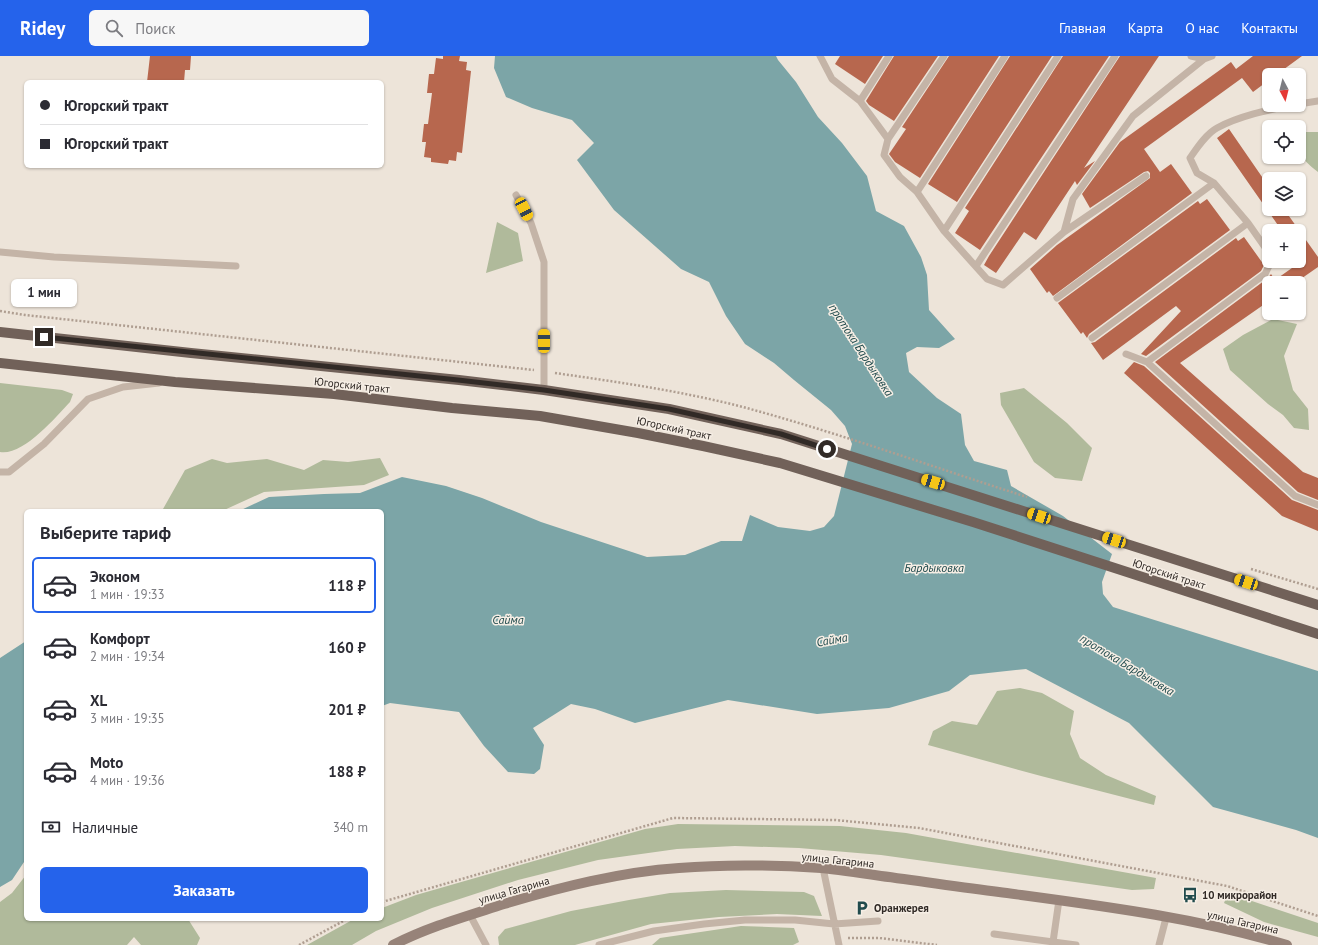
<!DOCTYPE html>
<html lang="ru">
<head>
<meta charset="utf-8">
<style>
  body { margin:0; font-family:"PT Sans",sans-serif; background:#f7f7f7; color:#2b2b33; height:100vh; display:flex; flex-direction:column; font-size:15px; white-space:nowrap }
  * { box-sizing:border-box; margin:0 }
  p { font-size:13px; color:#7c7c81 }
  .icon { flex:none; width:22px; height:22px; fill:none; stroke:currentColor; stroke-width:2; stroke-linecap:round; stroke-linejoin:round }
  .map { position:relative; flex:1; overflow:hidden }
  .sheet { position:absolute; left:24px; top:453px; width:360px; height:412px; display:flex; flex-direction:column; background:#fff; border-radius:6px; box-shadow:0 1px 3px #0004 }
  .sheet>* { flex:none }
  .top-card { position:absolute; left:24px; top:24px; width:360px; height:88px; border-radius:6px; box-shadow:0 1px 3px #0004; display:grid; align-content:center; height:88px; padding:0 16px; background:#fff }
  .needle { width:26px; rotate:173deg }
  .tools { position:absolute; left:1262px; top:12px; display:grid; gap:8px }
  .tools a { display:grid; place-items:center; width:44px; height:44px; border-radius:6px; background:#fff; box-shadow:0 1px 3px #0004; font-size:20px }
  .end { position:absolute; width:18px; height:18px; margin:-9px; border:5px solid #312a26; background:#fff; box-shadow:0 0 0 2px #fff }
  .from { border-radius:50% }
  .bubble { position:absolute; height:28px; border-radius:6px; background:#fff; box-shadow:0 1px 3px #0004; font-size:13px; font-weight:700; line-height:28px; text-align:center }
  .car { position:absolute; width:12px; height:24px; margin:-12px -6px; border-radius:5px; box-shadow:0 0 3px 1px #0007; background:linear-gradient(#f5c518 24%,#345 0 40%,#f5c518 0 76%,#345 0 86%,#f5c518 0) }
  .top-card b { display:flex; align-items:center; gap:14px; height:38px; font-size:15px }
  .top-card b+b { border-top:1px solid #e1e1e2 }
  .top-card i { width:10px; height:10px; background:#2b2b33 }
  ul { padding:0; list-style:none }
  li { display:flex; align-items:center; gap:12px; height:56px; margin:0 8px 6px; padding:0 8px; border:2px solid transparent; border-radius:6px }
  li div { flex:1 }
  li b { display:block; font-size:15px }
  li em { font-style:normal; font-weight:700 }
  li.on { border-color:#2563eb }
  li>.icon { width:36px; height:36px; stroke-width:1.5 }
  h2 { padding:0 16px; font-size:18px; line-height:48px }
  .pay { display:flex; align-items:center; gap:10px; height:44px; padding:0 16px; font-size:15px }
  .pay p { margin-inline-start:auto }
  .action { display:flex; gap:8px; margin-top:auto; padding:8px 16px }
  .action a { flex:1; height:46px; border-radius:6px; background:#2563eb; color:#fff; font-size:16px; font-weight:700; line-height:46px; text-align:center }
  header { display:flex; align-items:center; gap:24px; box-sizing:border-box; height:56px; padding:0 20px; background:#2563eb; color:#fff }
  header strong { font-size:19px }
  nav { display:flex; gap:22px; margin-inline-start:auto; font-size:14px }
  .search { width:280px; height:36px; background:#f7f7f7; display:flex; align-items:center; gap:10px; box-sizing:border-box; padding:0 14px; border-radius:6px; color:#7c7c81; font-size:15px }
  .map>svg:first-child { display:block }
  .green { fill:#b0ba9b }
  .water { fill:#7ca5a7 }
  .building { fill:#b7674e }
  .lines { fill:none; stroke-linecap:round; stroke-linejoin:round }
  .path { stroke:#af9e91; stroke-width:2.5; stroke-dasharray:2 2; stroke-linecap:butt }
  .lane { stroke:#c4b4a7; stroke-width:7 }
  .secondary { stroke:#978379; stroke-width:10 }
  .primary { stroke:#716159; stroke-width:10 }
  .route { stroke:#312a26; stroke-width:5 }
  .labels { text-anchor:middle; stroke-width:3; stroke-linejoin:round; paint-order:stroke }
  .street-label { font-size:11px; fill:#312a26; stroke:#f6eee5 }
  .poi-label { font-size:11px; font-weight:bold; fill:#312a26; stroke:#f6eee5; text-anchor:start }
  .water-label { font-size:12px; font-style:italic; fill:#214b4d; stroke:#f6eee5 }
</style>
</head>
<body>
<header>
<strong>Ridey</strong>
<div class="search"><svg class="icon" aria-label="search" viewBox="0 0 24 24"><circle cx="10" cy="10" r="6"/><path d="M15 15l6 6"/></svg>Поиск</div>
<nav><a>Главная</a><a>Карта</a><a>О нас</a><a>Контакты</a></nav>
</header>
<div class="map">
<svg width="1318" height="889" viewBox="0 0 1318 889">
  <rect width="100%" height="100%" fill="#ede4d9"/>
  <path class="green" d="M1299,76H1318V116C1300,102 1299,98 1299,76Z
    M497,166L518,177L523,205L486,217Z
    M1273,263L1297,268L1284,300L1293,334L1308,353L1309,374L1294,372L1283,359L1268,348L1230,314L1223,293L1243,279Z
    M0,327L62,334L73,338L70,346C55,362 23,400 0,396Z
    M1024,332L1067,367L1092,392L1082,425L1055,422L1034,406L1001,349L1000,337Z
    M380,402L389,419L364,429L264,436L222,455H164L163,453L185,414L212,403L227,407L267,403L304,414L323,404L348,406Z
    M1020,632L1042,637L1074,655L1070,678L1080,702L1106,719L1156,740L1154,749L1041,720L928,689L933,675L952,665L977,669L997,635Z
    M678,768L840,770L906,777L1156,822L1154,833L1132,834L881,799L799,792L735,790L677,793L598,804L518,824L432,852L376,875L352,889H307L354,863H382V852L416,839L645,773Z
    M26,819V863H188L200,882L197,889H141L134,881L127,889H0V846L12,837Z
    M726,834L804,836L814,840L822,860L777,858L719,861L651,868L575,889H499L498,881L505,873L571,855L629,844L670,837Z
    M1228,837L1318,867V881L1264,866L1224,847Z
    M741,870L794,872L799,886L793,889H652L660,882Z"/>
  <path class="water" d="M495,0H776L778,4L796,26L818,61L842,87L867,120L876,155L904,170L921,201L927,219L929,254L955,283L939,292L917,291L906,297L909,316L937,342L961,358L965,389L974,405L1007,414L1011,430L1063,460L1112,498L1102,526L1103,538L1113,551L1318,615V782L1296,774L1213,751L1129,667L1026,613L970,619L949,635L889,652L817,658L728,644L635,667L595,653L571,648L533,672L544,689L540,713L534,718L508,716L484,690L459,656L390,647L382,650V455H239L269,441L324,438L360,437L402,421L446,430L482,442L541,466L647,501L685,499L721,485H742L750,459L778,471L810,475L824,471L834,460L852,388L845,370L831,354L794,324L774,307L745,288L726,260L709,226L681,213L614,154L577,104L594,87L572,64L532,52L506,41L494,12Z
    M26,585V803L12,824L0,831V602Z"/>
  <path class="building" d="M150,0H191L190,14H185L184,26H147Z
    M443,0H460L459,5L467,6L466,14L471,15L462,97L457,96L456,105L449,104L448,108L431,106V102L424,101L426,86H422L424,68H428L432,37H427L429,18H434L436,2L443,3Z
    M840,0H883L865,28L835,8Z
    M894,0H938L894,65L869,49L866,45Z
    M949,0H999L920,122L895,106L889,98L906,73L902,71Z
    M1010,0H1052L957,146L928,128Z
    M1063,0H1109L980,194L955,177L969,155L965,152Z
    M1120,0H1159L1084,112L1095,105L1077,129L1075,125L1036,184L1024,176L996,217L984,209L989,200Z
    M1253,0H1302L1276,19H1269V24L1253,36L1242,22L1144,93L1160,116L1171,108L1192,137L1053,240L1049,235L1047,237L1030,213L1057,189L1150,122V117L1148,115L1144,116L1090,152L1082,138L1120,86L1231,6L1236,13Z
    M1229,73L1269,131V153H1284L1318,201V211L1295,227H1269V245L1180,307L1303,416L1318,422V444L1298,436L1155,306L1268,222L1271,218L1275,224L1299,207V175H1282L1217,82Z
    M1207,143L1230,174L1089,278L1087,282L1083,276L1081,278L1058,247L1198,145L1200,148Z
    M1244,181L1264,209L1261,215L1146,300L1141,298L1181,255L1176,250L1103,304L1091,287L1095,286L1236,182L1238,185Z
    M1134,306L1144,310L1292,444L1318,454V475L1282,460L1124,317Z"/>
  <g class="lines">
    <path class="path" d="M0,255L25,259L534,314
      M555,317C618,326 681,335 743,351C839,377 933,411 1027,441
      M1251,513L1318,533
      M382,846L673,762L835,764L919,772L1227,830L1318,860
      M848,882H879L937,889
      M299,889L347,863"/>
    <path class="lane" d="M820,0L832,23L860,45
      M889,0L860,45L888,83L884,99L900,121L917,136L944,175L987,223L1003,229L1064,176L1073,143L1133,60L1204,3
      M1191,0L1204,3L1212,0
      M1299,48L1318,45
      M888,83L944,0
      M917,136L1005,0
      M516,139L531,167L544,206V334
      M944,175L1058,0
      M1064,176L1146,120
      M0,196L54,201L236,210
      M1269,197L1248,167L1214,127L1197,117L1190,102C1197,92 1206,78 1217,72C1239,60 1268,54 1292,49
      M976,210L1115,0
      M1057,242L1214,127
      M1092,282L1248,167
      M1126,298L1147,306L1295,440L1318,449
      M1147,306L1265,218L1270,208V205
      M0,416H9L44,388L88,343L123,331L159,327
      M823,812L839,889
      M470,859L486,889
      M994,878L1076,889
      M1053,886L1059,844
      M599,889L654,875L704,868L745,864H795L834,868L878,865
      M1159,889L1166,862"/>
    <path class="secondary" d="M393,889C428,871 467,860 504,848C561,831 620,816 679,812C726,808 775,809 821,812C841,814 861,817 881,820C920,825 959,831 999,836C1095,849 1194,861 1287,889"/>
    <path class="primary" d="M0,276L191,297L459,324L544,334L669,353L781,378L1318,549
      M0,307L175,326L334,338L452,352L540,360L638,377L703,390L780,407L973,466L1318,578"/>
  </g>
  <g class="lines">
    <path class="route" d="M44,281L458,324L544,334L669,353L781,378L827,393"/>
  </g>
  <defs>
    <g id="bus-bare" transform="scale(1.2)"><path d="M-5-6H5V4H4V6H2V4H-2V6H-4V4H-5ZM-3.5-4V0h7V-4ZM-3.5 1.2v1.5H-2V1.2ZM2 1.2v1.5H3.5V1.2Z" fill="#214b4d" stroke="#f6eee5" stroke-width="2.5" paint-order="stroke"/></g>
    <g id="parking-bare" transform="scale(1.2)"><path d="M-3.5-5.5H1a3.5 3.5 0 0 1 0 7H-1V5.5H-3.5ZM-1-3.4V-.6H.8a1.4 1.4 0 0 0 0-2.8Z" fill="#214b4d" stroke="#f6eee5" stroke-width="2.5" paint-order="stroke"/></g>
  </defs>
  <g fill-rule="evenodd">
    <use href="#bus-bare" x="1190" y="839"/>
    <use href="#parking-bare" x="862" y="852"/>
  </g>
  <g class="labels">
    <g class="street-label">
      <text transform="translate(352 329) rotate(6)" y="4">Югорский тракт</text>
      <text transform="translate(674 372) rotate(12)" y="4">Югорский тракт</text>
      <text transform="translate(1169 518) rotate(18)" y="4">Югорский тракт</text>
      <text transform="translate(838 804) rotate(6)" y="4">улица Гагарина</text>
      <text transform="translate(514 834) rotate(-16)" y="4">улица Гагарина</text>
      <text transform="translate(1243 866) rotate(13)" y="4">улица Гагарина</text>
    </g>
    <g class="poi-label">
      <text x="1202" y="843">10 микрорайон</text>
      <text x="874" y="856">Оранжерея</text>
    </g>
    <g class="water-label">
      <text transform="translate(861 294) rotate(57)" y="4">протока Бардыковка</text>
      <text x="934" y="516">Бардыковка</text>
      <text x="508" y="568">Сайма</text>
      <text transform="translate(832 584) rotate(-10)" y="4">Сайма</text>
      <text transform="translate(1127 609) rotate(31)" y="4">протока Бардыковка</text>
    </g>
  </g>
</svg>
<div class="tools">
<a><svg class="needle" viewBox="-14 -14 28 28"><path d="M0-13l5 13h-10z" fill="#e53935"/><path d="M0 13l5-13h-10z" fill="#7c7c81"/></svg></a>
<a><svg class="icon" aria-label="locate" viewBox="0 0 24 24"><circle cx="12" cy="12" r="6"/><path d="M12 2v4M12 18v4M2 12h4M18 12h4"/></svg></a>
<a><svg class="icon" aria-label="layers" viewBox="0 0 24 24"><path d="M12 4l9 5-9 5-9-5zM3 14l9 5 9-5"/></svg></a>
<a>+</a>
<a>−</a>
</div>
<i class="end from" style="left:827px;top:393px"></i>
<i class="end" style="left:44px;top:281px"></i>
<div class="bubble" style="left:11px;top:223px;width:66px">1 мин</div>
<i class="car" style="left:524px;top:153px;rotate:153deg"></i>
<i class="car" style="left:544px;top:285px;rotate:0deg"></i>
<i class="car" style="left:933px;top:426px;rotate:287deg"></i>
<i class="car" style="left:1039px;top:460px;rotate:288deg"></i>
<i class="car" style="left:1114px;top:484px;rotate:288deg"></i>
<i class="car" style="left:1246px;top:526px;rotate:288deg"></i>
<div class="top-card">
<b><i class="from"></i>Югорский тракт</b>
<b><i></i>Югорский тракт</b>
</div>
<section class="sheet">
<h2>Выберите тариф</h2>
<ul>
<li class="on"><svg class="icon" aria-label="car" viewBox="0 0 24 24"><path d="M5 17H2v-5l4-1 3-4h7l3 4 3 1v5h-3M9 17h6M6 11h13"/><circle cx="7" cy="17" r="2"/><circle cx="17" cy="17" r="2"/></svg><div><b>Эконом</b><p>1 мин · 19:33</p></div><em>118 ₽</em></li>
<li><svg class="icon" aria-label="car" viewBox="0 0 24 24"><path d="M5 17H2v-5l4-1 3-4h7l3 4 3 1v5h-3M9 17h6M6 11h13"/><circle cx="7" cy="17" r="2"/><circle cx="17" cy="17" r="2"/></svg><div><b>Комфорт</b><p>2 мин · 19:34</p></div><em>160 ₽</em></li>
<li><svg class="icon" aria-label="car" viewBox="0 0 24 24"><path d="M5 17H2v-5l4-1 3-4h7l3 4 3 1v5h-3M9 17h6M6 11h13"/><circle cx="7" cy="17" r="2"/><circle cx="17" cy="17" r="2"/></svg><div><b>XL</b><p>3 мин · 19:35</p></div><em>201 ₽</em></li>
<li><svg class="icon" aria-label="car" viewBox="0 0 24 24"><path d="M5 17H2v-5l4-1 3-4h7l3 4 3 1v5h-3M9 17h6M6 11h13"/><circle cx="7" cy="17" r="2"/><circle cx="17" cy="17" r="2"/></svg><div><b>Moto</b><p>4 мин · 19:36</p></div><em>188 ₽</em></li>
</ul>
<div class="pay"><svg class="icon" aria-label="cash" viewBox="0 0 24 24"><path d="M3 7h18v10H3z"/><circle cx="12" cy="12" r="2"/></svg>Наличные<p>340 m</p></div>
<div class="action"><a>Заказать</a></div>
</section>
</div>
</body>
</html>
